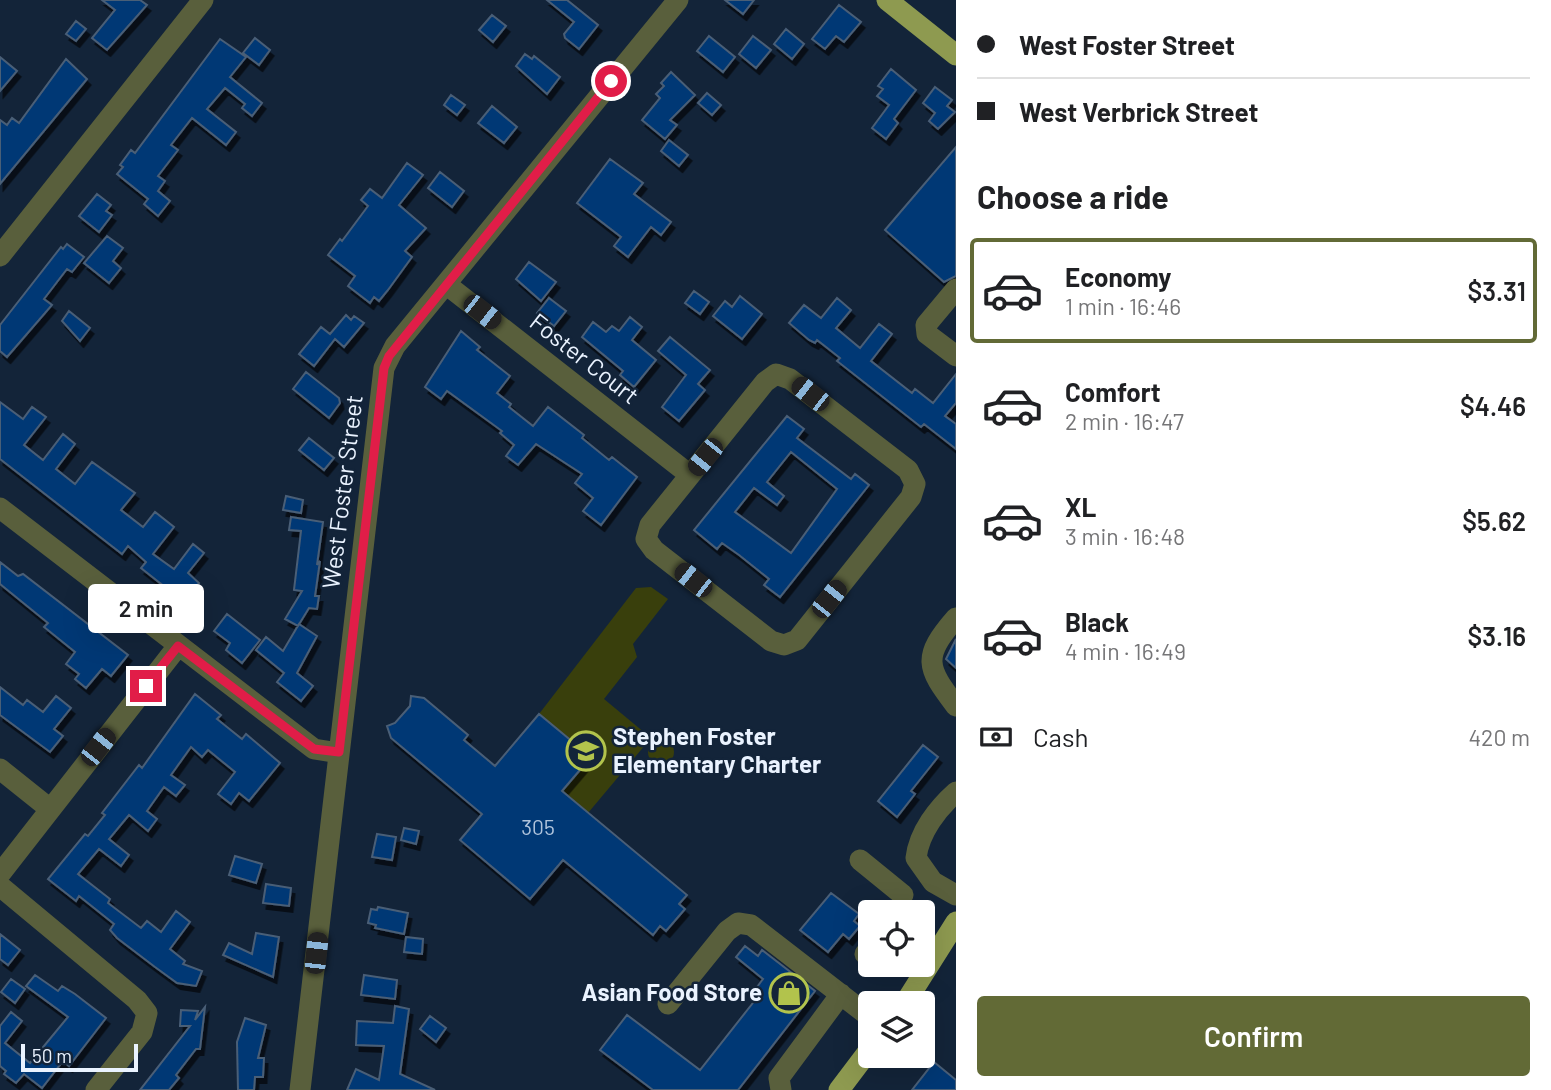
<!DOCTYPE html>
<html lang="en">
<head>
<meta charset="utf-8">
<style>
  body { margin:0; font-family:Barlow,sans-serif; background:#f2f2f2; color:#202124; height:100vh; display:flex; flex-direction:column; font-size:26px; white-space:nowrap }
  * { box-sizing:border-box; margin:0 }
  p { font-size:23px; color:#757577 }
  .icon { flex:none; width:38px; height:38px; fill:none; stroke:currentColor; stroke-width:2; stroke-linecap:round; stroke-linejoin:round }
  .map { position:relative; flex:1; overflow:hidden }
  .side { display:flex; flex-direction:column; background:#fff; width:595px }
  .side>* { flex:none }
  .guide { display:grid; align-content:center; height:154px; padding:0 21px; background:#fff }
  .controls { position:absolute; left:858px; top:900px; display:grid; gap:14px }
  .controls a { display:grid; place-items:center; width:77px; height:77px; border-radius:7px; background:#fff; box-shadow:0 7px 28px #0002; font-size:35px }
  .scale { position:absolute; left:21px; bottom:18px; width:117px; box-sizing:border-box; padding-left:7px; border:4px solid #eaf3ff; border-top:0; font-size:19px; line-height:24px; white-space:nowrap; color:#eaf3ff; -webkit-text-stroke:5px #132439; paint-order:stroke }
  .end { position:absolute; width:32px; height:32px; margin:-16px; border:9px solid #e11d48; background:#fff; box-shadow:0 0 0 4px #fff }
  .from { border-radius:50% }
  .bubble { position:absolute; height:49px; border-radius:7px; background:#fff; box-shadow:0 7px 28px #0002; font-size:23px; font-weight:600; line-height:49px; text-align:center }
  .car { position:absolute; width:21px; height:42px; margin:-21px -10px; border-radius:9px; box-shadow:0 0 5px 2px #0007; background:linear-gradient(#222 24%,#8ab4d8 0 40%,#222 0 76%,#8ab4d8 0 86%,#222 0) }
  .guide b { display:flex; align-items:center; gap:24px; height:66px; font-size:26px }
  .guide b+b { border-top:2px solid #e0e0e0 }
  .guide i { width:18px; height:18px; background:#202124 }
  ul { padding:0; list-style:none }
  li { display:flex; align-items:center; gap:21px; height:105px; margin:0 14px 10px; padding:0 7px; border:4px solid transparent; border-radius:7px }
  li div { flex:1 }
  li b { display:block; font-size:26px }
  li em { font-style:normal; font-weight:600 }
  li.active { border-color:#626a36 }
  li>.icon { width:63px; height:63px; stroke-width:1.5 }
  h2 { padding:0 21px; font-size:32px; line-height:84px }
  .pay { display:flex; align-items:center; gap:18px; height:77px; padding:0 21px; font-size:26px }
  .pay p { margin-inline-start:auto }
  .button { display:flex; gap:14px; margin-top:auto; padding:14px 21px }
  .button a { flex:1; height:80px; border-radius:7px; background:#626a36; color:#fff; font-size:28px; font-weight:600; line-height:80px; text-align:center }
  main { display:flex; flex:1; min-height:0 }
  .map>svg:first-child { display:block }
  .green { fill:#393f0c }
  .building { fill:#003874; stroke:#4a5e77; stroke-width:2; fill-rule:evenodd; filter:url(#shadow) }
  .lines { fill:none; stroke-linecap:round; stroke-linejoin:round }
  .minor { stroke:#595f3c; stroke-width:21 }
  .major { stroke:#8e9a50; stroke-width:21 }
  .route { stroke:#e11d48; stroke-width:9 }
  .labels { text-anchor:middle; stroke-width:5; stroke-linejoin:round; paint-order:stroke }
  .number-label { font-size:21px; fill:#b0c4dc }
  .street-label { font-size:24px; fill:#eaf3ff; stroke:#132439 }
  .poi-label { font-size:24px; font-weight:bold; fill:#eaf3ff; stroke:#132439; text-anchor:start }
</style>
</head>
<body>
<main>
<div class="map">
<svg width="956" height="1090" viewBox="0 0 956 1090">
  <defs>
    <filter id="shadow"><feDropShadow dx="3.5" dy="6" stdDeviation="0" flood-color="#0009"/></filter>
  </defs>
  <rect width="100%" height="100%" fill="#132439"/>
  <path class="green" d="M651,587L668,599L633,644L637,657L604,699L651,738L588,813L562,791L590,757L539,714L636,588Z
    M648 752a13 13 0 1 1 26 0a13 13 0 1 1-26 0Z"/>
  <path class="building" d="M102,0H140L147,5L107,50L92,38L115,10Z
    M547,0H567L598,25L579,49L565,38L564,34L574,22Z
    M725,0H754L743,14Z
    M839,5L861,22L844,42L836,36L825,49L812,39Z
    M492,15L506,26L493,42L479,30Z
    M76,21L86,29L76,41L66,34Z
    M786,29L804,44L792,59L774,44Z
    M709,36L735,57L723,72L697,51Z
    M753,36L771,50L756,68L739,54Z
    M255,38L270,50L259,65L243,53Z
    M220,39L246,57L230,77L262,103L252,116L242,108L245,104L225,88L207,109L236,132L226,145L192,118L171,145L178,150L158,176L165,181L158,191L170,201L158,216L144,204L148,199L117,174L123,167L120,165L131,150L135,153Z
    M525,54L532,59L534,56L560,77L547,94L516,66Z
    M0,57L17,71L0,91Z
    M66,59L87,79L0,184V120L7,125L12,118L19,123Z
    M891,69L916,90L894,119L898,123L886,139L872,128L889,105L877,96L883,89L878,86Z
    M671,72L695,95L670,120L677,125L665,139L642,120L660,98L656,94L664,86L661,83Z
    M935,87L952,100L947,106L955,112L938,129L929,121L935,113L923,103Z
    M707,93L721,105L712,115L698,103Z
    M451,95L465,105L457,115L444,105Z
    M492,106L517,127L504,143L478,123Z
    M669,140L688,155L679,166L661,151Z
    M956,147V276L944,282L885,230Z
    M610,159L643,183L634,194L671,222L661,235L651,227L628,257L614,246L621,237L577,203Z
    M407,163L423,175L399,205L426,228L405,251L412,257L388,290L379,301L374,297L370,303L348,286L355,276L328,255L340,239L342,241L368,206L361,200L370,189L382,198Z
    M440,172L464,191L452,207L428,188Z
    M97,194L111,205L106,211L112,215L99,232L79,216Z
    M107,236L123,248L113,261L121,268L109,283L84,263Z
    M67,244L84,257L72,272L67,269L44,299L52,305L7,357L0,351V325L61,247L63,249Z
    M529,262L556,282L541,301L516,279Z
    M694,291L709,302L700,314L685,303Z
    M740,296L762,314L742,339L713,316L725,301L732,307Z
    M549,298L566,311L554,326L537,313Z
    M837,298L851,310L836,328L860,348L879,324L892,334L871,361L912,393L915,389L933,403L956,374V403L945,416L956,424V449L924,424L921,427L837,361L840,358L817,340L815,343L809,340L789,323L804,305L821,318Z
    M69,311L90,328L80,341L62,321Z
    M346,315L351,320L354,316L364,323L344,347L335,339L314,366L299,354L321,327L330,334Z
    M630,317L642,327L632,340L656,360L634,387L620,375L623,371L582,337L593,322L606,332L612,326L619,331Z
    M461,331L480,347L477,350L510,376L497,393L511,404L509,407L533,426L548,407L584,435L582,438L609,460L612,457L637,477L601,525L583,511L593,498L575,483L582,474L536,444L518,465L506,456L514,445L500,433L502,431L447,391L441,399L425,387Z
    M670,337L710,370L698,384L705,390L679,421L662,407L686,375L658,351Z
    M306,372L339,398L340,403L329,418L293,389Z
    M0,402L23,419L32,407L46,417L24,445L43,460L63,434L75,444L56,469L75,484L92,462L135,493L121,510L143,527L155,512L174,527L153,554L174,569L193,544L204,553L188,573L199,583L184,602L141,568L146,562L128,546L122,554L0,459Z
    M787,416L804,429L797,438L851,479L855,474L869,485L780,597L764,585L769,579L739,555L722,543L717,549L694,530ZM791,452L837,489L791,553L735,512L754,488L777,505L784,496L767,482Z
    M309,438L334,458L324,470L299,450Z
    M286,496L303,500L301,513L283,510Z
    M291,517L323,522L317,565L320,561L315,596H319L317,609L309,608L298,626L285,619L302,591L294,590L301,531L289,530Z
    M0,562L18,576L23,574L128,655L111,676L102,669L86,688L75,679L79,674L66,664L75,652L44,627L48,623L0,584Z
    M227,614L260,640L242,663L226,650L230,643L214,631Z
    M299,624L317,636L297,673L313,686L301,701L277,682L284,673L256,650L266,637L283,651Z
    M956,639V668L946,659Z
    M0,687L23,705L27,700L43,712L56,696L71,708L54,729L63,736L50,752L0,715Z
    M195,694L221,715L217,719L242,739L246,734L280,763L249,801L239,793L231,804L218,794L235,772L208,750L202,757L191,747L171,775L185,785L176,796L164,787L147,811L157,819L148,831L129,815L109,839L129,855L121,866L99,849L78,874L110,899L108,903L141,928L147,921L161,932L176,911L190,922L170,949L185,961L183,964L202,971L196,986L177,983L155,967L117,938L110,930L114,924L79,896L76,901L48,879L85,834L88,836L105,815L102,813L139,765L142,768Z
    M411,696L424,698L468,735L464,740L495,766L539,714L591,757L562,791L687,895L679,904L685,909L666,931L660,926L653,935L563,860L530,899L460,840L482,814L391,738L387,726L395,723L410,706Z
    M923,745L938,757L911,791L915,794L897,817L878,801Z
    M404,828L419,831L416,844L401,840Z
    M377,834L396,837L392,860L372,857Z
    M235,856L262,864L256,883L229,875Z
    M266,884L291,888L289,906L263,903Z
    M831,893L859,914L854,921L860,926L849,939L843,934L828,952L800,930Z
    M378,907L408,913L404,934L375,928L376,925L368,923L371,909L377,910Z
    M256,933L279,937L273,977L223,955L229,943L252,954Z
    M0,934L20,950L8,965L0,959Z
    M406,937L423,939L422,954L404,952Z
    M745,946L758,956L762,950L815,991L738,1090H653L600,1050L627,1015L700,1070L756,999L751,995L763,979L736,957Z
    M35,975L58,991L62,986L75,994L106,1018L69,1066L63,1061L42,1088L24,1074L16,1083L4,1074L6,1071L0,1066V1026L11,1012L22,1021L5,1043L30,1063L68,1017L26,986Z
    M364,975L397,980L395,999L361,995Z
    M11,979L25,989L15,1003L1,992Z
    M395,1006L409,1009L400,1074L435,1090H347L356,1069L379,1080L384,1046L356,1045L357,1021L393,1023Z
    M205,1007L200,1049H196L176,1075L179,1078L169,1090H140L190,1026H180L181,1010L198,1011L195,1020Z
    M430,1016L446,1028L436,1042L420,1029Z
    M245,1018L266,1025L258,1058H264L263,1077H255L254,1090H238L237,1042Z
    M934,1062L956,1080V1090H912Z"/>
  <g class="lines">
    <path class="minor" d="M0,256L203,0
      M447,285L690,475
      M956,289L926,325L927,334L956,356
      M776,374L790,379L908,470L915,484L911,497L797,640L784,645L771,641L654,550L646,539L650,525L765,382Z
      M0,508L314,749L339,753
      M956,618C922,657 926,667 956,706
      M0,769L50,809
      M956,792C938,808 919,832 916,858L933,882L956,895
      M860,860L903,895
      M0,874L178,646
      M0,886L137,1000L147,1013L142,1032L96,1090
      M865,954L870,948
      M668,1004L727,931L738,923L751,925L870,1017
      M300,1090L384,368L395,346L678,0
      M781,1090L779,1078L841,994"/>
    <path class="major" d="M887,0L956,55
      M905,1003L956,922
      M839,1090L870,1049"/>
  </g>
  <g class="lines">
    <path class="route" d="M146,686L178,646L314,749L339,752L384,368L389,356L611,81"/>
  </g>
  <defs>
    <g id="school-ring" transform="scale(2.0125)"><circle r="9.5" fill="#132439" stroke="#b2c34c" stroke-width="1.5"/><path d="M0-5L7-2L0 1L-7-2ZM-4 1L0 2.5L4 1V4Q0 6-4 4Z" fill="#b2c34c"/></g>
    <g id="shop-ring" transform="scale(2.0125)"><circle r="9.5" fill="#132439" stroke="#b2c34c" stroke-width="1.5"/><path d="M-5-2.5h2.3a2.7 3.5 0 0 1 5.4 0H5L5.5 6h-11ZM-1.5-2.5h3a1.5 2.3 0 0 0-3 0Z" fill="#b2c34c"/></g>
  </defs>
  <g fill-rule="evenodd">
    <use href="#school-ring" x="586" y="751"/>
    <use href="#shop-ring" x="789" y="993"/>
  </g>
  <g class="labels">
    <g class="number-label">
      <text x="538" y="835">305</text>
    </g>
    <g class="street-label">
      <text transform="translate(584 359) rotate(38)" y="8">Foster Court</text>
      <text transform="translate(343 492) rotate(-83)" y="8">West Foster Street</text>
    </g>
    <g class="poi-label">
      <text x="613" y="745">Stephen Foster<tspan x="613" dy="28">Elementary Charter</tspan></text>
      <text x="762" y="1001" text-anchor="end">Asian Food Store</text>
    </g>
  </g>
</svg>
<div class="controls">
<a><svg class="icon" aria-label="locate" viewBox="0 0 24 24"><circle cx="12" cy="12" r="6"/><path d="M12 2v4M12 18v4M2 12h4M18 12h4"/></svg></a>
<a><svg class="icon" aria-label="layers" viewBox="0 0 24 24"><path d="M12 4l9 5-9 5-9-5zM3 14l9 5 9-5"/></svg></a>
</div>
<div class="scale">50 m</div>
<i class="end from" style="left:611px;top:81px"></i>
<i class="end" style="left:146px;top:686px"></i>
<div class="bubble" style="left:88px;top:584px;width:116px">2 min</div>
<i class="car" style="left:482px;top:312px;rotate:128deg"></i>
<i class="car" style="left:810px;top:394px;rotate:308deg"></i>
<i class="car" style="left:705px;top:457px;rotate:219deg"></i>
<i class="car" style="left:693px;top:580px;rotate:308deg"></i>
<i class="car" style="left:829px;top:599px;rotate:38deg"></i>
<i class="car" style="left:98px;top:747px;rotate:38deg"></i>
<i class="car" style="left:316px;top:953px;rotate:6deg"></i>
</div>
<section class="side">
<div class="guide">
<b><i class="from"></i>West Foster Street</b>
<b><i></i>West Verbrick Street</b>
</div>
<h2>Choose a ride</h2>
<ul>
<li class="active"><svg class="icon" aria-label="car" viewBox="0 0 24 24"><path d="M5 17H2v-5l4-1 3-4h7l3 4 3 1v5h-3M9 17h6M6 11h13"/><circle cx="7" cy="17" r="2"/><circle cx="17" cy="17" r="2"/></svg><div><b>Economy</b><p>1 min · 16:46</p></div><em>$3.31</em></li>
<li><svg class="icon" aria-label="car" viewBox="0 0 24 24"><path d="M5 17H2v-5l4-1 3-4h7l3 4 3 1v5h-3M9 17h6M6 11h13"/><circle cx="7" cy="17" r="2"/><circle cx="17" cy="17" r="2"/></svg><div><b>Comfort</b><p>2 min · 16:47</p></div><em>$4.46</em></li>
<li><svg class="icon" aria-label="car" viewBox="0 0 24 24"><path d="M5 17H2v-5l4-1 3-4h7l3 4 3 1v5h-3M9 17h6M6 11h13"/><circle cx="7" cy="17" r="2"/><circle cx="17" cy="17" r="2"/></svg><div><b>XL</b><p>3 min · 16:48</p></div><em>$5.62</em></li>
<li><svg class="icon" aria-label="car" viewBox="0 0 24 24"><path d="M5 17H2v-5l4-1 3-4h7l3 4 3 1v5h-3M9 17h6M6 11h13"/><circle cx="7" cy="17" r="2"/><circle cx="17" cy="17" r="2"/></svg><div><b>Black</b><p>4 min · 16:49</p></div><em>$3.16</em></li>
</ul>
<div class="pay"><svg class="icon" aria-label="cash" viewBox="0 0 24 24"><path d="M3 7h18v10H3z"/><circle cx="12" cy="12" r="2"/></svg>Cash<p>420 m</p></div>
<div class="button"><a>Confirm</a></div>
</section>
</main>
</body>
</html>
